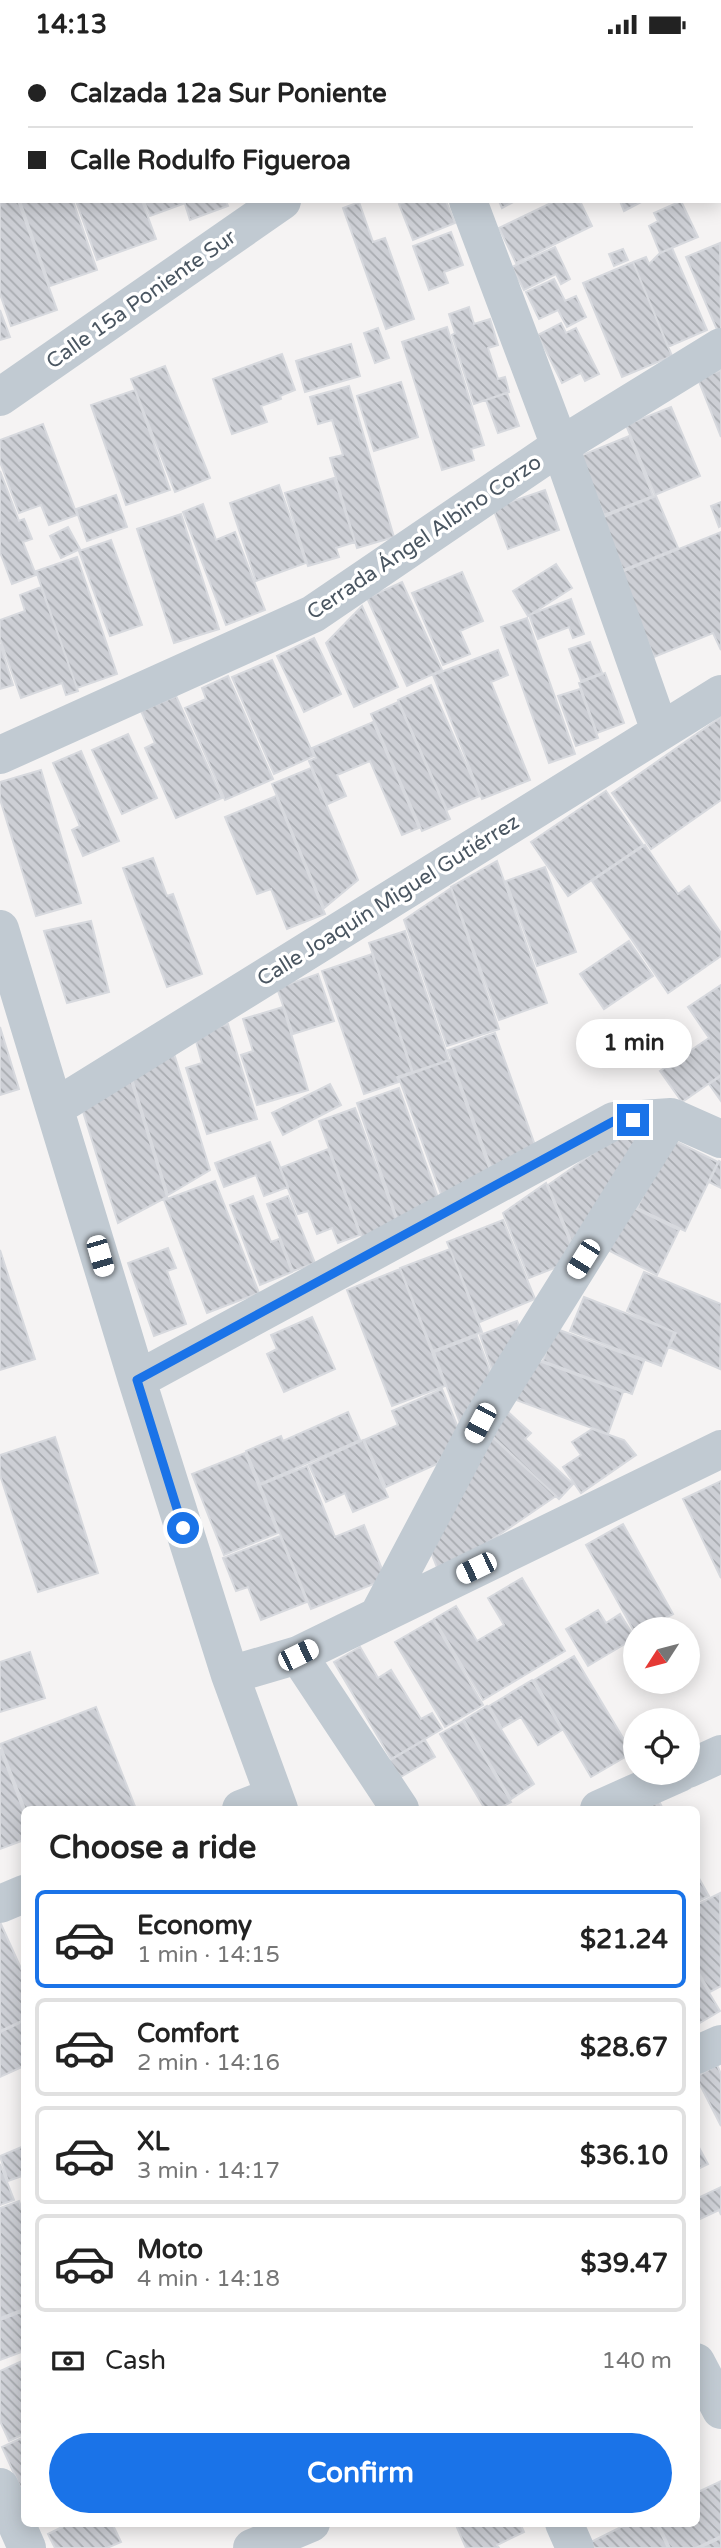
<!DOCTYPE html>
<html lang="en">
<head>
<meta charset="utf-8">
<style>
  body { margin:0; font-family:"Varela Round",sans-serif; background:#f6f6f6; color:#222; height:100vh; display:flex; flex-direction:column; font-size:26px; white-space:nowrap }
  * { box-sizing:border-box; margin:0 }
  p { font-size:23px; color:#767676 }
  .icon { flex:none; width:38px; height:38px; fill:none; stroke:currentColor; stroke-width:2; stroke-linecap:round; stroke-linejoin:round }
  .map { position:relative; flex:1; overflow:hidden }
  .sheet { position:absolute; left:21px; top:1757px; width:679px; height:721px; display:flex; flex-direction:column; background:#fff; border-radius:10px; box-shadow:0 4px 18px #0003 }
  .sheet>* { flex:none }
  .guide { position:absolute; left:0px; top:0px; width:721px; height:154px; box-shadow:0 4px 18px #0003; display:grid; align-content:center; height:154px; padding:0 28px; background:#fff }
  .needle { width:46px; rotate:234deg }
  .buttons { position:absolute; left:623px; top:1568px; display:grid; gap:14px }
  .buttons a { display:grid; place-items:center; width:77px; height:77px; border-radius:50%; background:#fff; box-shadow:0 4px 18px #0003; font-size:35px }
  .end { position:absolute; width:32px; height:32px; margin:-16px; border:9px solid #1a73e8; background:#fff; box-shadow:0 0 0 4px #fff }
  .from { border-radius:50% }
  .bubble { position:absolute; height:49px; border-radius:24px; background:#fff; box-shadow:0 4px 18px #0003; font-size:23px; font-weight:700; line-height:49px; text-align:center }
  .car { position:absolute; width:21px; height:42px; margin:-21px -10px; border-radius:9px; box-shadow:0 0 5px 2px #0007; background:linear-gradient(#fff 24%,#345 0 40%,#fff 0 76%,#345 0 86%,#fff 0) }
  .guide b { display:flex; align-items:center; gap:24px; height:66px; font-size:26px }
  .guide b+b { border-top:2px solid #e0e0e0 }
  .guide i { width:18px; height:18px; background:#222 }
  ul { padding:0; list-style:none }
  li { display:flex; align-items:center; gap:21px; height:98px; margin:0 14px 10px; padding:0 14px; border:4px solid #e0e0e0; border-radius:10px }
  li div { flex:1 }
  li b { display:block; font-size:26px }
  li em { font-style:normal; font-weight:700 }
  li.current { border-color:#1a73e8 }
  li>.icon { width:63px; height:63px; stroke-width:1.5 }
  h2 { padding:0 28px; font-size:32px; line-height:84px }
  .pay { display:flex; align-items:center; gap:18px; height:77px; padding:0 28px; font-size:26px }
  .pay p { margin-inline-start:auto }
  .cta { display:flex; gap:14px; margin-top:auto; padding:14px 28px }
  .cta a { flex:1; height:80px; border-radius:42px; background:#1a73e8; color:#fff; font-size:28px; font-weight:700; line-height:80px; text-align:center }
  .status { display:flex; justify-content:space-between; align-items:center; height:49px; padding:0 35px; background:#fff; direction:ltr }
  .status svg { height:19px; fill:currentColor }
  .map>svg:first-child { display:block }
  .building { fill:url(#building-back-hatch); stroke:#d7d9de; stroke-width:2 }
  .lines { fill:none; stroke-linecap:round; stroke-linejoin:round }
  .minor { stroke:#c1cad2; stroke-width:38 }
  .major { stroke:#b3c2d1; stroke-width:38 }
  .route { stroke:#1a73e8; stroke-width:9 }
  .labels { text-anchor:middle; stroke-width:7; stroke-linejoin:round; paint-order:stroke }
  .street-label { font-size:21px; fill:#4a5661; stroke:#fff }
</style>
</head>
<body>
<div class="status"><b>14:13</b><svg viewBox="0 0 49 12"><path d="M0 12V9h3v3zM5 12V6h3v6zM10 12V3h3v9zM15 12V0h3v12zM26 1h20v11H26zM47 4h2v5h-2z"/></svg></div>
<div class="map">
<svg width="721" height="2499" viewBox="0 0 721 2499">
  <defs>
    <pattern id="building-back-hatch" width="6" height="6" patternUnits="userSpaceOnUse" patternTransform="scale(1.75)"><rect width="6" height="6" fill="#cdcfd5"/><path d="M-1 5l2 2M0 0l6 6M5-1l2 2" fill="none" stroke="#a8abb0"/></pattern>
  </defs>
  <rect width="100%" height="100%" fill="#f5f3f3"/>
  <path class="building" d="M18,0H63L64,2H19Z
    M132,0H186L187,2H132Z
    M214,0H240L241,2H208Z
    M241,0H294L295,2H242Z
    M338,0H406L407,2H339Z
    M544,0H610L611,2H545Z
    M0,11L2,15L0,94Z
    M0,131H2V152H18L57,261L11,277L0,245Z
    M20,152H73L97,221L50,237Z
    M76,152H142L156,190L97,211Z
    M144,152H182L183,155L150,167Z
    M184,152H226L228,157L190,171Z
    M407,152H446L455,174L413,191L399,155Z
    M499,152H515L502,159Z
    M555,152H580L592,177L516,214L499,179Z
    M620,152H643L624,162Z
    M681,152L698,188L660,204L649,177L658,172L654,164Z
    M359,153L373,193L385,189L414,270L386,280L343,159Z
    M451,183L463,216L444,223L448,234L429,241L413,197Z
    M720,194L721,282L718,283L686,208Z
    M555,198L570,230L561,235L556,225L524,241L512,218Z
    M672,199L707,281L668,298L633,213L646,208L649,215L660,204Z
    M623,200L628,211L614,217L609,205Z
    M633,213L672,307L622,328L583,234Z
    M554,230L565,252L576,247L586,268L567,278L558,261L539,270L526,243Z
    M469,258L474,275L490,270L498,296L488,299L498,330L505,328L509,343L474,355L452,286L455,284L449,265Z
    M0,261L10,288L0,291Z
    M561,274L566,284L576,279L599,325L585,332L581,324L562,334L538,286Z
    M447,278L484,396L471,400L474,411L442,421L402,293Z
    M378,279L389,309L375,314L364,284Z
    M351,295L360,327L305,343L296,312Z
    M282,305L295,341L280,347L281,350L261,357L267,373L232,385L213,330Z
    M165,317L210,429L175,443L131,330Z
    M721,321V388L698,330Z
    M401,333L418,388L374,402L357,347Z
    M349,337L394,488L357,499L330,409L343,406L332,371L318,375L310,348Z
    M135,341L170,441L126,456L91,356Z
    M507,344L519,377L498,384L486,351Z
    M671,358L700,427L655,446L626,376Z
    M43,375L77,466L49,476L41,456L19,464L0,413V391Z
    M629,387L653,447L604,466L580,407Z
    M0,422L19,472L24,470L32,490L23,493L36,526L12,535L0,503Z
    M334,429L355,493L336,499L339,508L308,517L285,444Z
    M279,436L306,514L256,532L230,454Z
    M545,441L559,481L508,500L493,459Z
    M116,446L127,478L87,492L76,460Z
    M656,447L678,499L623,521L601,469Z
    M721,453V477L719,478L711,457Z
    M203,455L216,491L235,483L265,561L226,576L183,463Z
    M181,465L219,580L174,594L137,480Z
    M68,478L80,500L61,509L50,487Z
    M721,483V601L713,584L654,608L619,524Z
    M111,491L142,576L110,587L79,502Z
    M77,508L117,625L77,639L36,522Z
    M556,515L572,539L528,567L513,542Z
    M462,523L483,572L460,582L470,605L443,616L412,544Z
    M402,533L442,621L407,637L367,549Z
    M41,538L78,642L66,646L62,634L21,649L0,590V571L25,562L20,546Z
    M571,550L584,585L573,589L569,578L538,590L529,566Z
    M362,557L398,638L354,658L326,594Z
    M527,569L575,705L549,714L501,578Z
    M314,589L341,645L304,663L277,607Z
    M590,593L602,624L581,632L569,600Z
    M0,595L13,636L0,640Z
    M498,601L508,626L491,633L530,731L482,750L433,626Z
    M272,611L314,707L274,725L232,628Z
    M605,624L624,674L597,684L579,634Z
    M228,627L273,730L225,751L185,659L206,650L202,639Z
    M431,636L480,747L447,761L398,651Z
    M580,640L598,689L576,697L558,647Z
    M176,647L222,749L176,769L145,699L155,694L141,662Z
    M398,653L450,770L422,782L371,665Z
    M721,668V751L651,800L612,744Z
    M373,673L419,779L402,786L370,712L337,726L346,747L328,755L309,712L316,709L312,699Z
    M128,685L157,749L122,765L92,701Z
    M81,702L119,792L83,807L72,781L80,777L53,714Z
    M311,719L358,831L324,859L272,735Z
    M41,721L81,854L36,867L0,750V733Z
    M606,742L643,796L568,847L531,793Z
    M276,747L325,865L287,880L271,840L257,845L225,768Z
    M645,796L678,845L689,837L721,884V907L668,944L592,832Z
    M153,809L167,847L173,845L202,925L167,938L123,819Z
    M497,812L547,954L499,971L451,838Z
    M545,818L576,903L537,917L506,832Z
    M451,839L499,980L447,997L404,871Z
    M91,872L109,943L67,954L44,882Z
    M405,882L449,1011L413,1023L369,894Z
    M629,892L653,927L604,960L580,925Z
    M372,905L412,1023L397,1028L399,1033L364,1045L322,922Z
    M318,925L334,972L293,985L277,939Z
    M721,936V1026L682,1053L660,1022L709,989L688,958Z
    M283,958L308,1041L257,1056L241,1006L253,1002L243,970Z
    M228,975L257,1070L207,1085L186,1019L202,1014L194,985Z
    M0,978L19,1040L0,1046Z
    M495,984L537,1102L491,1118L448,1001Z
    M172,998L210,1121L168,1146L130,1023Z
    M450,1011L492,1127L441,1145L399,1029Z
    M128,1022L167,1148L118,1174L79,1050Z
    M721,1027V1052L709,1035Z
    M330,1035L341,1056L283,1086L272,1064Z
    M399,1039L442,1160L399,1175L357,1054Z
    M355,1059L399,1178L363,1191L319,1072Z
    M616,1088H634L641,1103L575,1201L548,1136Z
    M671,1090L718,1113L685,1182L637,1159Z
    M270,1093L288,1138L264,1147L256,1126L224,1138L215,1114Z
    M328,1100L360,1186L338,1194L332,1179L317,1185L308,1162L298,1165L280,1119Z
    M719,1112L721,1113V1139L709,1133Z
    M215,1132L259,1244L207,1264L164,1151Z
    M546,1134L577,1210L529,1229L503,1164Z
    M253,1147L271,1193L279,1190L292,1223L260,1236L230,1156Z
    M288,1147L315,1214L293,1222L267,1155Z
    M630,1157L679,1181L657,1226L608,1201Z
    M503,1171L535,1250L480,1273L447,1193Z
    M168,1199L176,1219L167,1222L186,1275L154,1287L128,1214Z
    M450,1200L482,1283L433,1302L400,1219Z
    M0,1201L35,1310L0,1321Z
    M400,1220L445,1337L392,1357L347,1241Z
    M644,1223L721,1255L720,1320L669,1298L676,1284L627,1262Z
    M584,1248L674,1283L661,1317L570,1282Z
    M312,1268L335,1320L284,1343L267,1305L277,1300L271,1286Z
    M517,1272L524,1288L495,1330L480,1286Z
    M554,1279L644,1312L632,1345L543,1312Z
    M477,1287L494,1333L461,1377L434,1303Z
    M531,1309L623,1343L608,1385L516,1351Z
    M442,1340L459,1381L437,1415L386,1438L364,1391L398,1376L392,1362Z
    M506,1361L531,1384L525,1390L573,1435L559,1450L487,1382Z
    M348,1363L360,1391L260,1435L246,1402L281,1387L283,1392Z
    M592,1380L624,1391L636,1406L581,1444L563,1418L581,1406L572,1393Z
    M488,1384L556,1447L440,1526L427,1493Z
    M55,1388L98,1524L38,1543L0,1426V1406Z
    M363,1391L388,1448L353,1463L345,1444L326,1453L309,1416Z
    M245,1404L278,1484L224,1506L192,1425Z
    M307,1417L335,1488L364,1476L386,1530L311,1560L260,1436Z
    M721,1432V1529L683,1450Z
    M623,1475L673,1565L645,1580H635V1584L586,1496Z
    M280,1487L307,1553L261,1571L248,1538L236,1542L223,1509Z
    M522,1529L565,1602L483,1651L434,1570L456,1557L477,1592L504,1576L488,1549Z
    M598,1561L606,1574L620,1565L635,1589L588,1617L566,1580Z
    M433,1571L483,1656L445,1678L395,1593Z
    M360,1598L378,1629L391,1621L421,1670L432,1664L442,1680L391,1710L334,1613Z
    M30,1603L45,1649L0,1663V1613Z
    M574,1607L632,1704L591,1728L534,1631Z
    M532,1631L562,1681L538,1696L521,1668L502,1679L489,1657Z
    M487,1657L534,1735L511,1750L464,1671Z
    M96,1658L136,1760H25L0,1695Z
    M463,1672L511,1753L498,1760H485L440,1685Z
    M425,1691L435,1708L399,1729L389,1712Z
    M0,1700L24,1763V1791L0,1800Z
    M659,1752L663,1760H643Z
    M696,1824L709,1847L696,1853Z
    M720,1844L721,1937L710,1943L696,1919V1856Z
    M0,1873L24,1926V1971L0,1982Z
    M696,1922L720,1962L698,1975L696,1972Z
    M24,1972V2017L0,2028V1983Z
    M717,2016L721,2025V2077L696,2028Z
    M696,2093L708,2115L696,2121Z
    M24,2097V2133L22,2127L8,2132L0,2107Z
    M0,2115L14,2151L0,2156Z
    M721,2138V2166L719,2161L696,2172V2150Z
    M19,2152L24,2167V2260L0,2269V2159Z
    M24,2262V2302L0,2311V2271Z
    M24,2311V2385L9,2392L0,2372V2322Z
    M24,2388V2438L21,2440L2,2398Z
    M721,2432V2487L696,2499H670L658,2474H696V2444Z
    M70,2474H112L121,2493L107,2499H55L48,2485Z
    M455,2474H520L524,2483L497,2496L499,2499H466Z
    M629,2474H656L668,2499H594L591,2493Z
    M721,2489V2499H699Z"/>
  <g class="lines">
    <path class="minor" d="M424,0L425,2
      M496,2L499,0
      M468,152L560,397L660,682
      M0,348L282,152
      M0,706L313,565L560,397L721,298
      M0,880L137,1331L230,1626L279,1760
      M56,1058L721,645
      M137,1331L614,1072L671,1068L721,1090
      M378,1567L480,1374L671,1068
      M298,1606L400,1760
      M230,1626L298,1606L721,1400
      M688,1720L721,1705
      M241,1760L274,1747
      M599,1760L680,1724
      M0,1855L24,1845
      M696,2006L721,1995
      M696,2313L721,2361
      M0,2438L27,2499
      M564,2474L575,2499
      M252,2499L311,2474"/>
    <path class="major" d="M674,0L675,2
      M719,94L721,98"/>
  </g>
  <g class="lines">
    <path class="route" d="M183,1479L137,1331L614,1072L633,1071"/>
  </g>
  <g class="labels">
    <g class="street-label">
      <text transform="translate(141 250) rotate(-35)" y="7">Calle 15a Poniente Sur</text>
      <text transform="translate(424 488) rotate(-34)" y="7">Cerrada Ángel Albino Corzo</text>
      <text transform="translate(388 851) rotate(-32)" y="7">Calle Joaquín Miguel Gutiérrez</text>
    </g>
  </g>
</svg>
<div class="buttons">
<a><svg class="needle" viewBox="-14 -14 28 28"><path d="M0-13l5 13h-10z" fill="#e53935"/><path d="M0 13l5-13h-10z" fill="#767676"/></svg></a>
<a><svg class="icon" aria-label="locate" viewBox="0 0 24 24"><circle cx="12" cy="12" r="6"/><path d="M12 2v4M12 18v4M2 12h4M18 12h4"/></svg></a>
</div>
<i class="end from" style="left:183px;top:1479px"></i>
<i class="end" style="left:633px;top:1071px"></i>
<div class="bubble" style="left:576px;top:970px;width:116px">1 min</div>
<i class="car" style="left:100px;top:1207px;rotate:164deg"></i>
<i class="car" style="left:583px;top:1210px;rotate:212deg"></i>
<i class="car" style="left:480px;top:1374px;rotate:208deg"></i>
<i class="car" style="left:476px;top:1519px;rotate:244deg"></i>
<i class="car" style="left:298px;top:1606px;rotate:64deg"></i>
<div class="guide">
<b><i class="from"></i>Calzada 12a Sur Poniente</b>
<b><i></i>Calle Rodulfo Figueroa</b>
</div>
<section class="sheet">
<h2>Choose a ride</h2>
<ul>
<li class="current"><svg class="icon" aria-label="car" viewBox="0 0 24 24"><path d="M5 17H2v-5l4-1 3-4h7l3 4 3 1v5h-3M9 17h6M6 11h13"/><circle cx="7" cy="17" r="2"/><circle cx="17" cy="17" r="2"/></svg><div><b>Economy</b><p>1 min · 14:15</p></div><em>$21.24</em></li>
<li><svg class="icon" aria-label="car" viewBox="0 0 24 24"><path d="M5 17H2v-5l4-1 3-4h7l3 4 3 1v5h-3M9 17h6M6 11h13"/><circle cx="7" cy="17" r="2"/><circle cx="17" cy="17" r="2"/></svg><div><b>Comfort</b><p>2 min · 14:16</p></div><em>$28.67</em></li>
<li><svg class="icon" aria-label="car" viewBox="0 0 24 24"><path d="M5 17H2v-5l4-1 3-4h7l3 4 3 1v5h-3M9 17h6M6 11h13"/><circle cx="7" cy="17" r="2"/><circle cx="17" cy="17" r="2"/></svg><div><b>XL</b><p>3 min · 14:17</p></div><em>$36.10</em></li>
<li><svg class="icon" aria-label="car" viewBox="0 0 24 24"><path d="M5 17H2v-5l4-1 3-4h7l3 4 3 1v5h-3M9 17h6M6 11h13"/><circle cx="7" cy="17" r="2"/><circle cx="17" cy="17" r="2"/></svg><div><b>Moto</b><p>4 min · 14:18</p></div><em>$39.47</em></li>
</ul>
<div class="pay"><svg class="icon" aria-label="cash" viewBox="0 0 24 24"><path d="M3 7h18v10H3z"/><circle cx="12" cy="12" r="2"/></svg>Cash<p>140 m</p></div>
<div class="cta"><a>Confirm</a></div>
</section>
</div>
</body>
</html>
